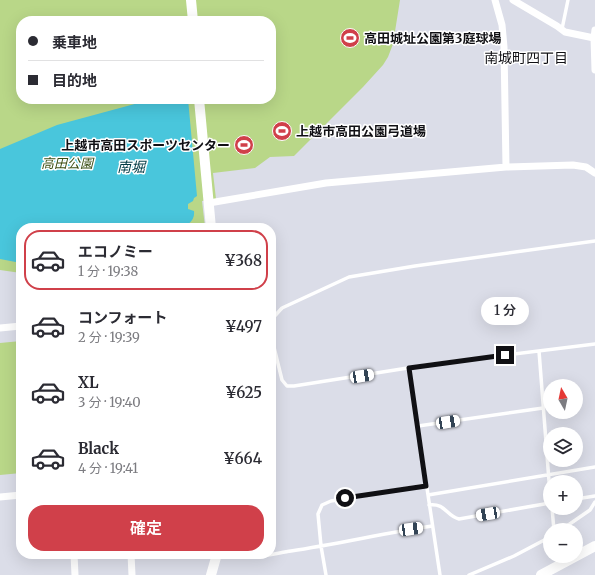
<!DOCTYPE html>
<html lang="ja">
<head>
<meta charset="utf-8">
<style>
  body { margin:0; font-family:Merriweather,"Noto Sans JP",serif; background:#f7f7f7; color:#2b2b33; height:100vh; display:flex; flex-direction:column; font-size:15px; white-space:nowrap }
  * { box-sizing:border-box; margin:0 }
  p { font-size:13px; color:#7c7c81 }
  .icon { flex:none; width:22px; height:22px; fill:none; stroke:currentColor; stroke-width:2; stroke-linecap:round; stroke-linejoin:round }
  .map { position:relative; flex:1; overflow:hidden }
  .side { position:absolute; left:16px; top:223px; width:260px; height:336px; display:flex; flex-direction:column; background:#fff; border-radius:16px; box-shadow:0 4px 16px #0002 }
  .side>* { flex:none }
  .top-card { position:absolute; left:16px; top:16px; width:260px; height:88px; border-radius:16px; box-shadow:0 4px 16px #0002; display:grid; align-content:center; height:88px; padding:0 12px; background:#fff }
  .needle { width:26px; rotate:351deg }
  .controls { position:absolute; left:543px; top:379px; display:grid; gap:8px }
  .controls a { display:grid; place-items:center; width:40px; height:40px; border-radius:50%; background:#fff; box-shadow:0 4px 16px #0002; font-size:20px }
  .end { position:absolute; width:18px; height:18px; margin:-9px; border:5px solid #101014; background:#fff; box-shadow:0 0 0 2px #fff }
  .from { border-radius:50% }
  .bubble { position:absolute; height:28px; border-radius:14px; background:#fff; box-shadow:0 4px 16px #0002; font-size:13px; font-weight:600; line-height:28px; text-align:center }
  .car { position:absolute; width:12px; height:24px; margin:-12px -6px; border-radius:5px; box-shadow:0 0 3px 1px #0007; background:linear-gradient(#fff 24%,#345 0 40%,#fff 0 76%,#345 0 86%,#fff 0) }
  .top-card b { display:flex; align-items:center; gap:14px; height:38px; font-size:15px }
  .top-card b+b { border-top:1px solid #e1e1e2 }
  .top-card i { width:10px; height:10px; background:#2b2b33 }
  ul { padding:7px 0 0; list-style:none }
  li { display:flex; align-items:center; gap:12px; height:60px; margin:0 8px 6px; padding:0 4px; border:2px solid transparent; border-radius:16px }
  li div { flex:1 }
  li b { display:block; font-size:15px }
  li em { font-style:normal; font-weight:600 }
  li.current { border-color:#d0404a }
  li>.icon { width:36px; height:36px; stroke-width:1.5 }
  .primary-button { display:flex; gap:8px; margin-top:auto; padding:8px 12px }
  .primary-button a { flex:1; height:46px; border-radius:16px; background:#d0404a; color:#fff; font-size:16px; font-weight:600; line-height:46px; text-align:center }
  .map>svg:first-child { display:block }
  .green { fill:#b9d788; fill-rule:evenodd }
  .water { fill:#49c6dc }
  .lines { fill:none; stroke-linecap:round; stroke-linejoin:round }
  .lane { stroke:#fff; stroke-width:3.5 }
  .street { stroke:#fff; stroke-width:7 }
  .secondary { stroke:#fff; stroke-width:10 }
  .route { stroke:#101014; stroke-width:5 }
  .labels { text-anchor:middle; stroke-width:3; stroke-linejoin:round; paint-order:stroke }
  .poi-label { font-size:13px; font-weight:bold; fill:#101014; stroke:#fff; text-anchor:start }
  .park-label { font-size:13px; font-style:italic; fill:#394c11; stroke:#fff }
  .neighbourhood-label { font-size:14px; fill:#101014; stroke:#fff }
  .water-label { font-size:14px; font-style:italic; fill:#003a44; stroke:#fff }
</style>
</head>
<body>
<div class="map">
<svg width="595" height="575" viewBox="0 0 595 575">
  <rect width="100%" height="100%" fill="#dbdde8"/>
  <path class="green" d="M0,0H400L393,44L388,57L383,65L363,87L294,156L270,157L255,168L213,173L216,199L202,201L205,227L21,228V273L0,270ZM21,21H271V99H21Z
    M21,341V473L0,475V343Z"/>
  <path class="water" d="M169,99H188L197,196L194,198L193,201L188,204V209L194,211C195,220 189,224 182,228H21V263L0,259V149L57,125L142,102H153Z"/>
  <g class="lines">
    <path class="lane" d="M562,29L568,0
      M271,320L282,308L349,277L415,266L595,241
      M271,335L282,380L287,386H294L433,364L595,344
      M539,351L550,494
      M409,368L440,575
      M418,426L543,408
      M428,495L595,467
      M576,499L595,496
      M429,505C446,503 446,516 459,519L550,503
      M552,508L554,530
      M561,530L590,510L595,502
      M230,554C248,561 272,554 291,551C338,544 385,533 432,526
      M326,575L321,546L318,514L322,505L331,501L426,485
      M469,575L514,556L550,537"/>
    <path class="street" d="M495,0L502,25L504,47L506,167
      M513,0L557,26L565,32L594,38
      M595,30L594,38L595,70
      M209,203L326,183L506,167L573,165L586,167L595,173
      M0,328L21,326
      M0,497L21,495
      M74,554L75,575
      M131,554L132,575"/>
    <path class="secondary" d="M191,0L193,21
      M199,99L211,228
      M211,575L217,554
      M541,575L595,546"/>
  </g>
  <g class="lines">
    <path class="route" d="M345,498L426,486L409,368L505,355"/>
  </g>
  <defs>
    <g id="stadium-disc" transform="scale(1)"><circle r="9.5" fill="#d0404a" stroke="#fff"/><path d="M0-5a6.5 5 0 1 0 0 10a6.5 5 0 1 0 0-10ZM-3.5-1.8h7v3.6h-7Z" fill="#fff"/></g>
  </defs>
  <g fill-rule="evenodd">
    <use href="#stadium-disc" x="350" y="38"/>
    <use href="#stadium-disc" x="282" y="131"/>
    <use href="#stadium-disc" x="244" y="145"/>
  </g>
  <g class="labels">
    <g class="poi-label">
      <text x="364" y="43">高田城址公園第3庭球場</text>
      <text x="296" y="136">上越市高田公園弓道場</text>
      <text x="230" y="150" text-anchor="end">上越市高田スポーツセンター</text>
    </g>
    <g class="park-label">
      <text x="67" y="168">高田公園</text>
    </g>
    <g class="neighbourhood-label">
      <text x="526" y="63">南城町四丁目</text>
    </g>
    <g class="water-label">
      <text x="131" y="172">南堀</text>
    </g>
  </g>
</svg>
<div class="controls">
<a><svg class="needle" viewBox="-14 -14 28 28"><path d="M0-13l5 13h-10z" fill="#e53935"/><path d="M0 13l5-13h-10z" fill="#7c7c81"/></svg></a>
<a><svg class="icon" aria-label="layers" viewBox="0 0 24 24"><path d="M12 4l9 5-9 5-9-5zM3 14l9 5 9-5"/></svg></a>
<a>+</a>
<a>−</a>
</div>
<i class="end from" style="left:345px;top:498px"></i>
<i class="end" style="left:505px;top:355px"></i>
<div class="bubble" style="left:481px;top:297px;width:48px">1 分</div>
<i class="car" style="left:362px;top:376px;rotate:81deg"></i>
<i class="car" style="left:448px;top:422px;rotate:81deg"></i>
<i class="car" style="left:488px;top:514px;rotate:260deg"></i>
<i class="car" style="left:411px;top:529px;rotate:82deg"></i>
<div class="top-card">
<b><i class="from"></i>乗車地</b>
<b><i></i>目的地</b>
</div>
<section class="side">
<ul>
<li class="current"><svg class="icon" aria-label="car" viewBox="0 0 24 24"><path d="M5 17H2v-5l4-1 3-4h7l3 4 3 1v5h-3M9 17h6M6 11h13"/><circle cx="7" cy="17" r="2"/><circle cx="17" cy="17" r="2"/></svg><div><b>エコノミー</b><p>1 分 · 19:38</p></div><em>¥368</em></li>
<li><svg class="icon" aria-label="car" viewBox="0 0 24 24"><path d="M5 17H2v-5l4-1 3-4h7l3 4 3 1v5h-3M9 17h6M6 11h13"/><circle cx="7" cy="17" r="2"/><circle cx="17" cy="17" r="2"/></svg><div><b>コンフォート</b><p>2 分 · 19:39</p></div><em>¥497</em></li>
<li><svg class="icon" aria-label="car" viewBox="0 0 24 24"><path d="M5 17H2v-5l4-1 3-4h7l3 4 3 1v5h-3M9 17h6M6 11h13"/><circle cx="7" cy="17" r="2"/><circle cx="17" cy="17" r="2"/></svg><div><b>XL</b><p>3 分 · 19:40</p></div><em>¥625</em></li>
<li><svg class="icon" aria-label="car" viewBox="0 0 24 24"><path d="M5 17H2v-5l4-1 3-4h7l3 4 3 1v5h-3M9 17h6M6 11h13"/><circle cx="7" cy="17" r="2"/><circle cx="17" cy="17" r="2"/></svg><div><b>Black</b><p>4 分 · 19:41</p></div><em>¥664</em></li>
</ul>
<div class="primary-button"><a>確定</a></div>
</section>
</div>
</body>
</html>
